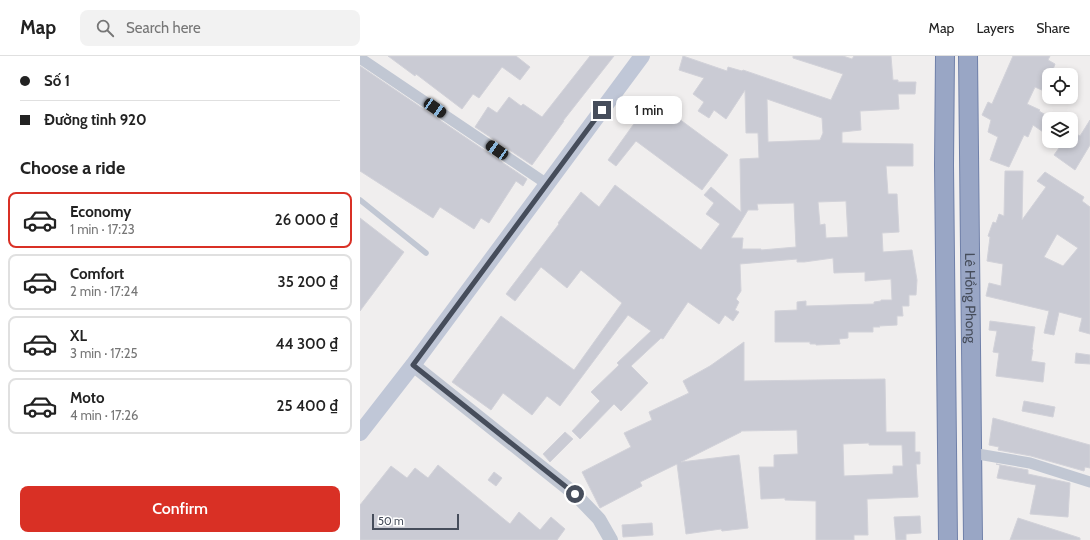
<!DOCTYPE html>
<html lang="en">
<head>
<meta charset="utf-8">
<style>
  body { margin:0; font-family:Cabin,sans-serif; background:#f2f2f2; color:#222; height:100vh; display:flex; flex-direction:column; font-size:15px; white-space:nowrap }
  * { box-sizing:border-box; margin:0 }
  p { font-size:13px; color:#767676 }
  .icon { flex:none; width:22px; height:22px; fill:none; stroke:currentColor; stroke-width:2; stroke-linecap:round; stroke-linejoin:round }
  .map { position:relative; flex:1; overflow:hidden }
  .panel { display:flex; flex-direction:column; background:#fff; width:360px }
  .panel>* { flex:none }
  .top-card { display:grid; align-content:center; height:88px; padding:0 20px; background:#fff }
  .controls { position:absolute; left:682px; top:12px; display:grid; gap:8px }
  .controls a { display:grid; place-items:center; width:36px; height:36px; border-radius:8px; background:#fff; box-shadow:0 2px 6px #0003; font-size:20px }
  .scale { position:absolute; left:12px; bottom:10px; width:87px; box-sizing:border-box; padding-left:4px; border:2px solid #464d5b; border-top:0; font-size:11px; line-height:14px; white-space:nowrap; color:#464d5b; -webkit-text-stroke:3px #fff; paint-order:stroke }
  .end { position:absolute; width:18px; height:18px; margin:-9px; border:5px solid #464d5b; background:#fff; box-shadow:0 0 0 2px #fff }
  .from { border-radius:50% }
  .bubble { position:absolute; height:28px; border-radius:8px; background:#fff; box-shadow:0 2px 6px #0003; font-size:13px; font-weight:600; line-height:28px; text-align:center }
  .car { position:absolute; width:12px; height:24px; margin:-12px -6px; border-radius:5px; box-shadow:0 0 3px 1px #0007; background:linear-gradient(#222 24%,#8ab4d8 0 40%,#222 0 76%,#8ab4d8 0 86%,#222 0) }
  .top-card b { display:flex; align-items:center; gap:14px; height:38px; font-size:15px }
  .top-card b+b { border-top:1px solid #e0e0e0 }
  .top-card i { width:10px; height:10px; background:#222 }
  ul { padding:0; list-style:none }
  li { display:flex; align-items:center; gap:12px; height:56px; margin:0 8px 6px; padding:0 12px; border:2px solid #e0e0e0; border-radius:8px }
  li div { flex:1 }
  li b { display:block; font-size:15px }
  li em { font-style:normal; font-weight:600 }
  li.current { border-color:#d93025 }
  li>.icon { width:36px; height:36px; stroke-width:1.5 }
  h2 { padding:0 20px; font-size:18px; line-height:48px }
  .action { display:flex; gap:8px; margin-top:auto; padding:8px 20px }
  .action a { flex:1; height:46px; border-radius:8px; background:#d93025; color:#fff; font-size:16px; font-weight:600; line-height:46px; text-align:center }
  header { display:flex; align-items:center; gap:24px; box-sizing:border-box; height:56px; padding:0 20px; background:#fff; border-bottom:1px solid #e0e0e0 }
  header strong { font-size:19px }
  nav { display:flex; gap:22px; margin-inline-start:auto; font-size:14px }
  .search { width:280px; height:36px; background:#f2f2f2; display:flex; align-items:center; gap:10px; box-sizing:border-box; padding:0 14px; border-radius:8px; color:#767676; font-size:15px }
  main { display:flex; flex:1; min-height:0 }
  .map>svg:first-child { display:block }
  .building { fill:#cacbd4; stroke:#d2d2d9; fill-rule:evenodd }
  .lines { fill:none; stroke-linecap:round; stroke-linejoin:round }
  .trunk-casing { stroke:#7080a9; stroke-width:20 }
  .service { stroke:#c1c7d3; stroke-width:5.5 }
  .minor { stroke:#c1c7d3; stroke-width:11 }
  .tertiary { stroke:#c1c7d3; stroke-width:14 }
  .secondary { stroke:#c0c7d7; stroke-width:16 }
  .trunk { stroke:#99a6c5; stroke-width:18 }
  .route { stroke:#464d5b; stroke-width:5 }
  .labels { text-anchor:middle; stroke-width:3; stroke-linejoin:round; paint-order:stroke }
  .street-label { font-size:14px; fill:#464d5b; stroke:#fff }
</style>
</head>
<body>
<header>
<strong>Map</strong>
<div class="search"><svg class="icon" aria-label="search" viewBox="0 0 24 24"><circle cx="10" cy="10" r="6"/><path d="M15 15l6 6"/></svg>Search here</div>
<nav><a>Map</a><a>Layers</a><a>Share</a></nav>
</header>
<main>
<section class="panel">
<div class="top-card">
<b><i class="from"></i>Số 1</b>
<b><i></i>Đường tỉnh 920</b>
</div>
<h2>Choose a ride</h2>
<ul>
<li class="current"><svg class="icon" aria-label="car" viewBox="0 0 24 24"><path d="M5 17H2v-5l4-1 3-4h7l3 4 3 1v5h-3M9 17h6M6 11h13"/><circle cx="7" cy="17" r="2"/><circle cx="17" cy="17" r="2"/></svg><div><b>Economy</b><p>1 min · 17:23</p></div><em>26 000 ₫</em></li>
<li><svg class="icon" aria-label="car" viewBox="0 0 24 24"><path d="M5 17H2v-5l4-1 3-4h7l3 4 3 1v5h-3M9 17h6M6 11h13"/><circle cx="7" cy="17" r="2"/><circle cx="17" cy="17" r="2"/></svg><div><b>Comfort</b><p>2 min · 17:24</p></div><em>35 200 ₫</em></li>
<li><svg class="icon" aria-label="car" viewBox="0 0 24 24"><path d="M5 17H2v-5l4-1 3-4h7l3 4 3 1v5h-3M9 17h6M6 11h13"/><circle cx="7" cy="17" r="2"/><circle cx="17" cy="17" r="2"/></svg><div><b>XL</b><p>3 min · 17:25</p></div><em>44 300 ₫</em></li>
<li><svg class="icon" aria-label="car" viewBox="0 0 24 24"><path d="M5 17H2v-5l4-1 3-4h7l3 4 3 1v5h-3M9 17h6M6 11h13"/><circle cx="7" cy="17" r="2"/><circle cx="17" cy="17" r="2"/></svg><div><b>Moto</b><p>4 min · 17:26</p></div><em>25 400 ₫</em></li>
</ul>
<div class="action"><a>Confirm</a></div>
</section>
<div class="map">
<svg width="730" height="484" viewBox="0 0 730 484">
  <rect width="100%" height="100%" fill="#f0eeee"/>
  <path class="building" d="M28,0H156L170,11L160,24L142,11L119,42L113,38L102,53L56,18L55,20Z
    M230,0H254L203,65H204L172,109L115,71L128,51L137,57L149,41L161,50L163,48L182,61Z
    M323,0L367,15L368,11L382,15L383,14L471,44L483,18L433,2V0H483L492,3L494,0H531L533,24H538V26H556L555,38H538L539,53L500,55L501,74L482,76V87L553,88V110H526L528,138H537L539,176L522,177L523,196L552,194L557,224L556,239H549V250H542L543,260H537V269L519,270L520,271H513V276H488V282L479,283L480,288L456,289V288H450V286H415V255L437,254V246L446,245V250L514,248V246L521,245V244H532L531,223L505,225V216L474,217L473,202L444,206H437V203L380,208L381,235L376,243L379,246L375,254L379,256L373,265L365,259L359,268L328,246L303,283L301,282L271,310L288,327L261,355L254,348L220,383L212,375L240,345L231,336L259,309L257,307L291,275L268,259L200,350L187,340L172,359L143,337L131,354L92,326L141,260L214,314L262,247L221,214L207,232L181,211L155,245L146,238L199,168L198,167L221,136L239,151L255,129L341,194L360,168L346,158L354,147L344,139L351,131L381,156L380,103L399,102L398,77H386L385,34L366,63L354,54L349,62L338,55L344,46L333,38L344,22L319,14ZM407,43L462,62L463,77L460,84L408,86ZM486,145L488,181L466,182L465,168L460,169L458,146ZM434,147L436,191L401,194V193H382L383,182H371L388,154H398L397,148Z
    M653,0H690L688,4L695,8L691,19H689V23L684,35L675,31L667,48L680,54L679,55L689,61V80L673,69L668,81L664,79L649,111L630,104L638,81L628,76L631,64L622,59L628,46L632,48Z
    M0,10L167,123L163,130L156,125L129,167L121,162L114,173L80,151L73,162L0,115Z
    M291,44L308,57H311L368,99L342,134L276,85L256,110L248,104Z
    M730,64V89L715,114L694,99L704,85H711V75L720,80Z
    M645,115H663L662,164L686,131L677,125L685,116L724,141L722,145L730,151V278L719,275L722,262L699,256L694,279L684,277L689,255L626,240L629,227L641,230L643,208L627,205L630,181L628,180L633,166L636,167L639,158L644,160ZM697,178L718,192L703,210L684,201Z
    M0,162L44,196L0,255Z
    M630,265L675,271L672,293L673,294L671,305L685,307L683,326L636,320L639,297L633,296L637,275L629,274Z
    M384,286V325L525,323L526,376H555V396H560V408H556L558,441L507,443L508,479H494V484H456V445L425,444V442L401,443L399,411H414V399L438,398L437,374L381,375V376L321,406L379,399L388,472L362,475L361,473L326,478L317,408L280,426L282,430L240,452L222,416L271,391L264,377L292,364L289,356L329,337L323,325L350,310ZM509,387V389H542L543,410H533V418L484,420L483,388Z
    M716,297L730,299V308L715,307Z
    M664,345L695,351L693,361L662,355Z
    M633,362L730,389V412L725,411L724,415L671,400L638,394L639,391L629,389Z
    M205,376L213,383L190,406L183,398Z
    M636,408L668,414V418L710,427L708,461L670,458L676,429L637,422L640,409Z
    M78,409L150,468L159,456L180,474L191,461L205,473L197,484H0V449L31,410L47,422L55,412L68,422Z
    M134,416L142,422L136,430L128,424Z
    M560,460L561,477L546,478V484H536L534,461Z
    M658,462L720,482V484H650Z
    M292,467L293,479L263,481L262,469Z"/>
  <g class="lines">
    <g class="trunk-casing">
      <g id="trunk">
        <path d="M585,0L584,109L588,484"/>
        <path id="s1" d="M608,0L613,484"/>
      </g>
    </g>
    <path class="service" d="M0,144L66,197"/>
    <path class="minor" d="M0,2L187,128
      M612,397L670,407L730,426"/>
    <path class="tertiary" d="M53,309L215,438L239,463L251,484"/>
    <path class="secondary" d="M0,377L53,309L282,0"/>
    <use href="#trunk" class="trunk"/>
  </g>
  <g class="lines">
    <path class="route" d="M215,438L53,309L242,54"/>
  </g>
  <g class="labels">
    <g class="street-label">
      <text dy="5" stroke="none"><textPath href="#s1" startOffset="242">Lê Hồng Phong</textPath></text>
    </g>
  </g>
</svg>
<div class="controls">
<a><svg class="icon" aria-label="locate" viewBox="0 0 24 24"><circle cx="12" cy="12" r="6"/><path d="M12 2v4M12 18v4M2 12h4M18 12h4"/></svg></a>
<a><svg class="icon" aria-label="layers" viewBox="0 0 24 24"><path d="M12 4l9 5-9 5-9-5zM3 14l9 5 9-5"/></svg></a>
</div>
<div class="scale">50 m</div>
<i class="end from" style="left:215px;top:438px"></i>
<i class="end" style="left:242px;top:54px"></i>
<div class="bubble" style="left:256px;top:40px;width:66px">1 min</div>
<i class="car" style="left:75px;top:52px;rotate:124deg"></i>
<i class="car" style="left:137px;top:94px;rotate:304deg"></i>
</div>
</main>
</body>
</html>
